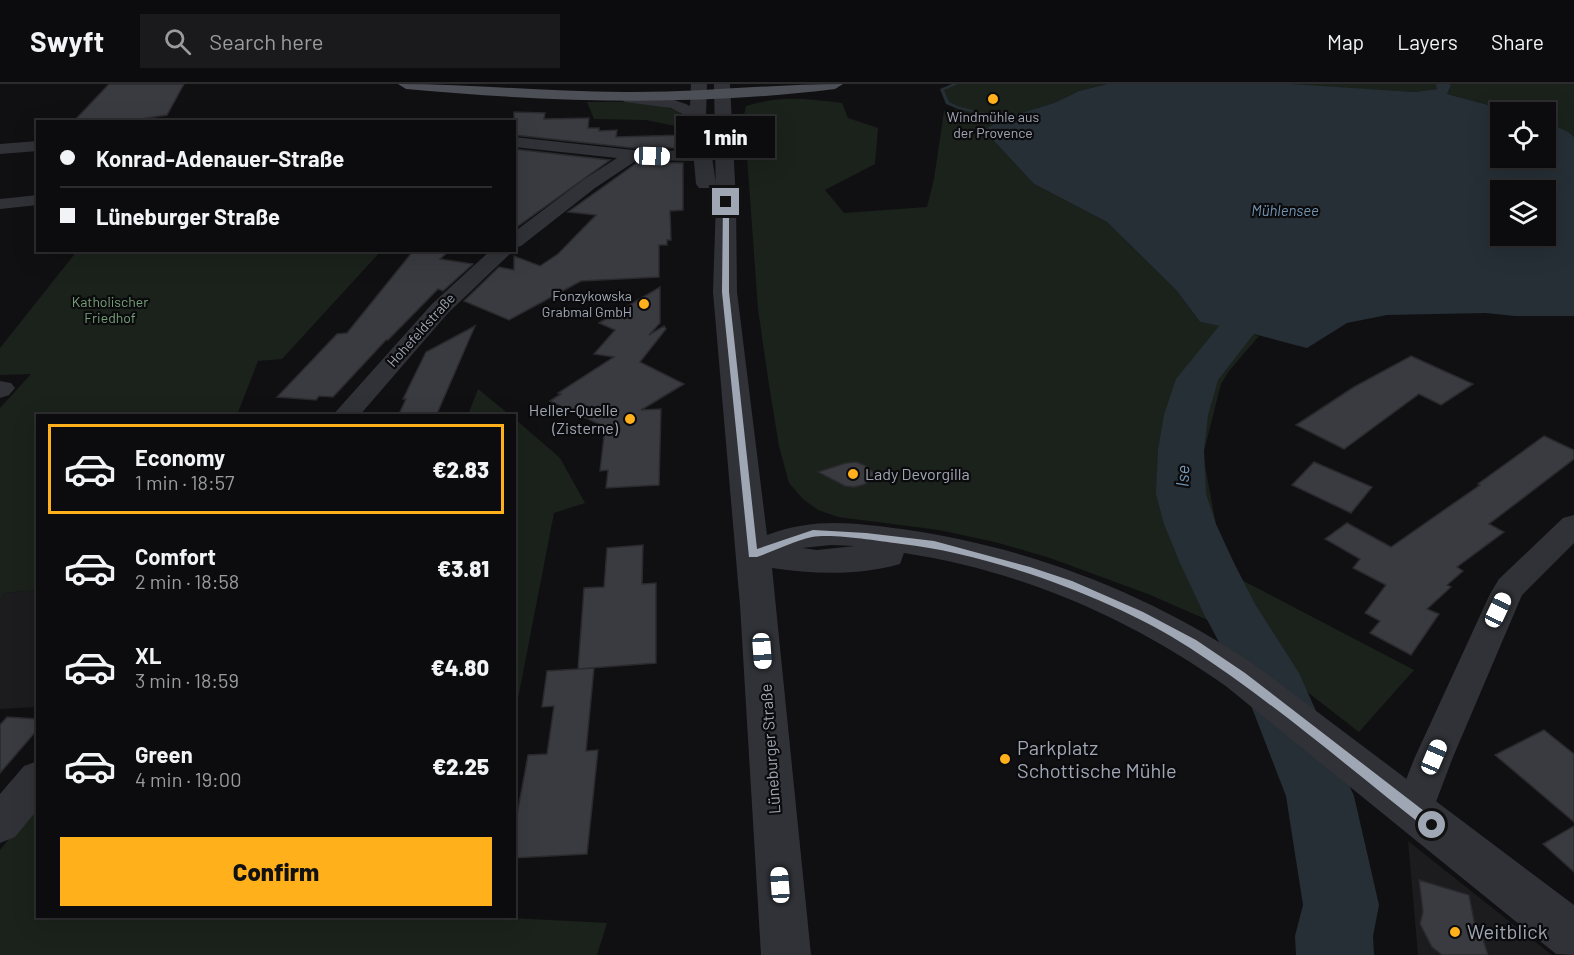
<!DOCTYPE html>
<html lang="en">
<head>
<meta charset="utf-8">
<style>
  body { margin:0; font-family:Barlow,sans-serif; background:#1a1a1c; color:#f1f3f6; height:100vh; display:flex; flex-direction:column; font-size:22px; white-space:nowrap }
  * { box-sizing:border-box; margin:0 }
  p { font-size:20px; color:#9a9b9e }
  .icon { flex:none; width:33px; height:33px; fill:none; stroke:currentColor; stroke-width:2; stroke-linecap:round; stroke-linejoin:round }
  .map { position:relative; flex:1; overflow:hidden }
  .side { position:absolute; left:36px; top:330px; width:480px; height:504px; display:flex; flex-direction:column; background:#0c0c0e; border-radius:0px; box-shadow:0 6px 24px #0002,0 0 0 2px #2c2c2e }
  .side>* { flex:none }
  .guide { position:absolute; left:36px; top:36px; width:480px; height:132px; border-radius:0px; box-shadow:0 6px 24px #0002,0 0 0 2px #2c2c2e; display:grid; align-content:center; height:132px; padding:0 24px; background:#0c0c0e }
  .controls { position:absolute; left:1490px; top:18px; display:grid; gap:12px }
  .controls a { display:grid; place-items:center; width:66px; height:66px; border-radius:0px; background:#0c0c0e; box-shadow:0 6px 24px #0002,0 0 0 2px #2c2c2e; font-size:30px }
  .end { position:absolute; width:27px; height:27px; margin:-14px; border:8px solid #a0a7b4; background:#111; box-shadow:0 0 0 3px #111 }
  .from { border-radius:50% }
  .bubble { position:absolute; height:42px; border-radius:0px; background:#0c0c0e; box-shadow:0 6px 24px #0002,0 0 0 2px #2c2c2e; font-size:20px; font-weight:800; line-height:42px; text-align:center }
  .car { position:absolute; width:18px; height:36px; margin:-18px -9px; border-radius:8px; box-shadow:0 0 4px 2px #0007; background:linear-gradient(#fff 24%,#345 0 40%,#fff 0 76%,#345 0 86%,#fff 0) }
  .guide b { display:flex; align-items:center; gap:21px; height:57px; font-size:22px }
  .guide b+b { border-top:2px solid #2c2c2e }
  .guide i { width:15px; height:15px; background:#f1f3f6 }
  ul { padding:10px 0 0; list-style:none }
  li { display:flex; align-items:center; gap:18px; height:90px; margin:0 12px 9px; padding:0 12px; border:3px solid transparent; border-radius:0px }
  li div { flex:1 }
  li b { display:block; font-size:22px }
  li em { font-style:normal; font-weight:800 }
  li.active { border-color:#ffb01b }
  li>.icon { width:54px; height:54px; stroke-width:1.5 }
  .cta { display:flex; gap:12px; margin-top:auto; padding:12px 24px }
  .cta a { flex:1; height:69px; border-radius:0px; background:#ffb01b; color:#111; font-size:24px; font-weight:800; line-height:69px; text-align:center }
  header { display:flex; align-items:center; gap:36px; box-sizing:border-box; height:84px; padding:0 30px; background:#0c0c0e; border-bottom:2px solid #2c2c2e }
  header strong { font-size:28px }
  nav { display:flex; gap:33px; margin-inline-start:auto; font-size:21px }
  .search { width:420px; height:54px; background:#1a1a1c; display:flex; align-items:center; gap:15px; box-sizing:border-box; padding:0 21px; border-radius:0px; color:#9a9b9e; font-size:22px }
  .map>svg:first-child { display:block }
  .built { fill:#1c1c1f }
  .green { fill:#1a221b }
  .water { fill:#262f36; fill-rule:evenodd }
  .lines { fill:none; stroke-linecap:round; stroke-linejoin:round }
  .stream { fill:#262f36; fill-rule:evenodd }
  .river { fill:#262f36; fill-rule:evenodd }
  .building { fill:#3a3b40; stroke:#2a2a2e; stroke-width:1.5 }
  .minor { fill:#313237; fill-rule:evenodd }
  .tertiary { fill:#313237; fill-rule:evenodd }
  .primary { fill:#4d4f57; fill-rule:evenodd }
  .route { fill:#a0a7b4 }
  .poi-dot { fill:#ffb01b; stroke:#0b0b0d; stroke-width:2 }
  .labels { text-anchor:middle; stroke-width:4.5; stroke-linejoin:round; paint-order:stroke }
  .far-poi-label { font-size:14px; fill:#a0a7b4; stroke:#0b0b0d }
  .far-park-label { font-size:14px; fill:#75a178; stroke:#0b0b0d }
  .far-street-label { font-size:14px; fill:#a0a7b4; stroke:#0b0b0d }
  .far-water-label { font-size:15px; font-style:italic; fill:#7496b3; stroke:#0b0b0d }
  .poi-label { font-size:16px; fill:#a0a7b4; stroke:#0b0b0d; text-anchor:end }
  .street-label { font-size:16px; fill:#a0a7b4; stroke:#0b0b0d }
  .water-label { font-size:18px; font-style:italic; fill:#7496b3; stroke:#0b0b0d }
  .near-poi-label { font-size:20px; fill:#a0a7b4; stroke:#0b0b0d; text-anchor:start }
</style>
</head>
<body>
<header>
<strong>Swyft</strong>
<div class="search"><svg class="icon" aria-label="search" viewBox="0 0 24 24"><circle cx="10" cy="10" r="6"/><path d="M15 15l6 6"/></svg>Search here</div>
<nav><a>Map</a><a>Layers</a><a>Share</a></nav>
</header>
<div class="map">
<svg width="1574" height="871" viewBox="0 0 1574 871">
  <rect width="100%" height="100%" fill="#101012"/>
  <path class="built" d="M37,506V623L0,625V516L4,509Z
    M1408,757L1552,871H1418Z"/>
  <path class="green" d="M956,0H1107L1079,7L1054,19L1004,34L997,32L1002,36L985,46L1034,100L1107,138L1177,207L1200,238L1238,244L1259,252L1229,287L1221,300L1203,371L1217,446L1236,493L1414,586L1359,648L1265,575L1212,538L1148,510L1050,474L995,458L939,446L838,433L818,426L803,415L789,399L779,362L769,301L758,225L744,31L746,22C782,11 806,15 842,19L848,34L878,44L875,80L825,106L844,129L927,123L934,95L944,27L960,25L947,19L942,5Z
    M1263,0H1574V53L1545,37V28H1515L1447,10L1451,3L1414,8Z
    M587,18C617,18 653,15 680,28L685,44L646,36L594,35Z
    M77,167H381L282,275L258,277L237,331L38,332L37,506L4,509L0,516V324L31,290L0,291V264Z
    M478,305L510,331H468Z
    M515,335L560,374L585,419L554,429L515,630Z
    M37,720L38,832H477L607,839L597,871H0V766Z"/>
  <path class="water" d="M1107,0H1290L1414,8L1437,5L1436,0H1449L1451,2L1447,10L1515,28H1500V74H1545V37L1568,48L1574,53V232H1515L1485,229L1387,231L1347,239L1307,264C1271,255 1236,244 1200,238L1177,207L1107,138L1034,100L984,46L1004,34L1054,19L1079,7ZM1500,106H1545V152H1500Z"/>
  <g class="lines">
    <path class="stream" d="M952,0H958L944,6L949,18L960,23L1006,34L1004,35L958,25L946,20L940,5Z"/>
    <path class="river" d="M1297,201L1310,204L1315,212L1310,220L1279,229L1252,252L1218,296L1208,331L1204,366L1206,410L1216,440L1234,479L1255,520L1299,589L1354,712L1379,821L1373,852L1374,871H1296L1295,852L1303,821L1286,712L1247,611L1204,530L1180,479L1164,440L1156,410L1158,366L1164,331L1176,295L1224,236L1253,213Z"/>
  </g>
  <path class="building" d="M109,0H184L167,31L122,38H73Z
    M514,28L545,29L544,35L589,34L588,44H599V47L617,46L616,53L684,51L683,64H633L514,51Z
    M514,65L610,76L514,145Z
    M638,78L683,79V126L670,127L671,156H667V161H659V193L581,197L509,236L464,217L499,183L514,186V172L540,182L558,170L596,131L568,128Z
    M414,166H450L440,175L473,180L443,207L438,205L388,256H386L333,313L319,312L316,316L277,313L337,250L347,249Z
    M660,203V239L649,251L664,242L666,245L640,278L684,300L641,326L661,325L659,401L606,404L608,386L600,387L605,343L550,317L561,310L558,309L614,273L594,270L615,246L599,239Z
    M475,242L436,332H398L406,315H403L426,268Z
    M1411,272L1473,300L1441,321L1419,310L1344,365L1296,341L1354,303Z
    M1544,352L1574,366V375L1489,440L1504,448L1457,483L1463,487L1447,501L1451,503L1427,525L1439,530L1411,571L1370,549L1380,537L1365,529L1386,501L1353,484L1360,475L1325,455L1347,439L1391,463L1480,401L1478,400Z
    M856,378L864,381L878,392L863,401L854,403L845,402L818,388L846,379Z
    M1314,378L1372,403L1351,429L1292,401Z
    M643,461L642,500L656,499V579L578,585L584,504L604,503L607,464Z
    M594,584L586,667L598,666L587,770L514,774V747L528,671L547,670L554,622L542,623L547,587Z
    M7,633L38,635V645L0,689V641Z
    M1544,646L1574,670V738L1495,671Z
    M1574,742V788L1543,760Z
    M1419,796L1469,811L1475,842L1482,852L1488,871H1442L1432,863L1420,840L1423,828Z"/>
  <g class="lines">
    <path class="minor" d="M514,53L633,66L702,67L710,72L702,77L637,76L595,104L521,162L514,164V148L583,96L617,74L514,63Z
      M38,57V67L0,70V60Z
      M38,111V121L0,125V115Z
      M491,166H514L448,229L359,332H332L432,220Z
      M0,297L11,299L15,304L9,311L0,314Z
      M1574,431V459L1522,511L1453,673L1428,739L1414,745L1400,739L1394,726L1415,673L1490,510L1499,495L1563,434Z
      M38,677V725L15,753L0,759V710L24,682Z"/>
    <path class="tertiary" d="M691,0H707L706,32L716,100L713,104H699L696,100L690,34L671,24L625,18L617,13C626,3 678,15 690,22Z
      M714,0H730L736,118L737,208L767,451C815,433 853,439 902,445C1029,463 1148,509 1255,581L1574,821V871L1556,870L1227,603C1130,534 1022,487 904,469L900,480C858,492 814,490 772,484L811,871H761L740,521L713,208L716,118ZM831,461L855,462L817,466L802,464Z"/>
    <path class="primary" d="M398,0C473,0 548,8 623,8C696,9 769,0 843,0L835,5C691,23 550,18 406,5Z"/>
  </g>
  <path class="route" d="M726,116L729,118V208L757,465L813,446L866,449L934,457L1030,483L1072,497L1143,528L1196,556L1245,589L1437,737L1439,741L1437,745L1432,747L1427,745C1349,684 1273,618 1190,564C1115,515 991,470 902,460C880,457 832,449 812,453C794,457 774,467 757,473H749L722,208L723,118Z"/>
  <g class="poi-dot">
    <circle cx="993" cy="15" r="6"/>
    <circle cx="644" cy="220" r="6"/>
    <circle cx="630" cy="335" r="6"/>
    <circle cx="853" cy="390" r="6"/>
    <circle cx="1005" cy="675" r="6"/>
    <circle cx="1455" cy="848" r="6"/>
  </g>
  <g class="labels">
    <g class="far-poi-label">
      <text x="993" y="38">Windmühle aus<tspan x="993" dy="16">der Provence</tspan></text>
      <text x="632" y="217" text-anchor="end">Fonzykowska<tspan x="632" dy="16">Grabmal GmbH</tspan></text>
    </g>
    <g class="far-park-label">
      <text x="110" y="223">Katholischer<tspan x="110" dy="16">Friedhof</tspan></text>
    </g>
    <g class="far-street-label">
      <text transform="translate(421 246) rotate(-48)" y="5">Hohefeldstraße</text>
    </g>
    <g class="far-water-label">
      <text x="1285" y="132">Mühlensee</text>
    </g>
    <g class="poi-label">
      <text x="618" y="332">Heller-Quelle<tspan x="618" dy="18">(Zisterne)</tspan></text>
      <text x="865" y="396" text-anchor="start">Lady Devorgilla</text>
    </g>
    <g class="street-label">
      <text transform="translate(770 665) rotate(-94)" y="6">Lüneburger Straße</text>
    </g>
    <g class="water-label">
      <text transform="translate(1183 392) rotate(-88)" y="6">Ise</text>
    </g>
    <g class="near-poi-label">
      <text x="1017" y="671">Parkplatz<tspan x="1017" dy="23">Schottische Mühle</tspan></text>
      <text x="1467" y="855">Weitblick</text>
    </g>
  </g>
</svg>
<div class="controls">
<a><svg class="icon" aria-label="locate" viewBox="0 0 24 24"><circle cx="12" cy="12" r="6"/><path d="M12 2v4M12 18v4M2 12h4M18 12h4"/></svg></a>
<a><svg class="icon" aria-label="layers" viewBox="0 0 24 24"><path d="M12 4l9 5-9 5-9-5zM3 14l9 5 9-5"/></svg></a>
</div>
<i class="end from" style="left:1432px;top:741px"></i>
<i class="end" style="left:726px;top:118px"></i>
<div class="bubble" style="left:676px;top:32px;width:99px">1 min</div>
<i class="car" style="left:652px;top:72px;rotate:92deg"></i>
<i class="car" style="left:1498px;top:526px;rotate:25deg"></i>
<i class="car" style="left:762px;top:567px;rotate:176deg"></i>
<i class="car" style="left:1434px;top:673px;rotate:23deg"></i>
<i class="car" style="left:780px;top:801px;rotate:356deg"></i>
<div class="guide">
<b><i class="from"></i>Konrad-Adenauer-Straße</b>
<b><i></i>Lüneburger Straße</b>
</div>
<section class="side">
<ul>
<li class="active"><svg class="icon" aria-label="car" viewBox="0 0 24 24"><path d="M5 17H2v-5l4-1 3-4h7l3 4 3 1v5h-3M9 17h6M6 11h13"/><circle cx="7" cy="17" r="2"/><circle cx="17" cy="17" r="2"/></svg><div><b>Economy</b><p>1 min · 18:57</p></div><em>€2.83</em></li>
<li><svg class="icon" aria-label="car" viewBox="0 0 24 24"><path d="M5 17H2v-5l4-1 3-4h7l3 4 3 1v5h-3M9 17h6M6 11h13"/><circle cx="7" cy="17" r="2"/><circle cx="17" cy="17" r="2"/></svg><div><b>Comfort</b><p>2 min · 18:58</p></div><em>€3.81</em></li>
<li><svg class="icon" aria-label="car" viewBox="0 0 24 24"><path d="M5 17H2v-5l4-1 3-4h7l3 4 3 1v5h-3M9 17h6M6 11h13"/><circle cx="7" cy="17" r="2"/><circle cx="17" cy="17" r="2"/></svg><div><b>XL</b><p>3 min · 18:59</p></div><em>€4.80</em></li>
<li><svg class="icon" aria-label="car" viewBox="0 0 24 24"><path d="M5 17H2v-5l4-1 3-4h7l3 4 3 1v5h-3M9 17h6M6 11h13"/><circle cx="7" cy="17" r="2"/><circle cx="17" cy="17" r="2"/></svg><div><b>Green</b><p>4 min · 19:00</p></div><em>€2.25</em></li>
</ul>
<div class="cta"><a>Confirm</a></div>
</section>
</div>
</body>
</html>
